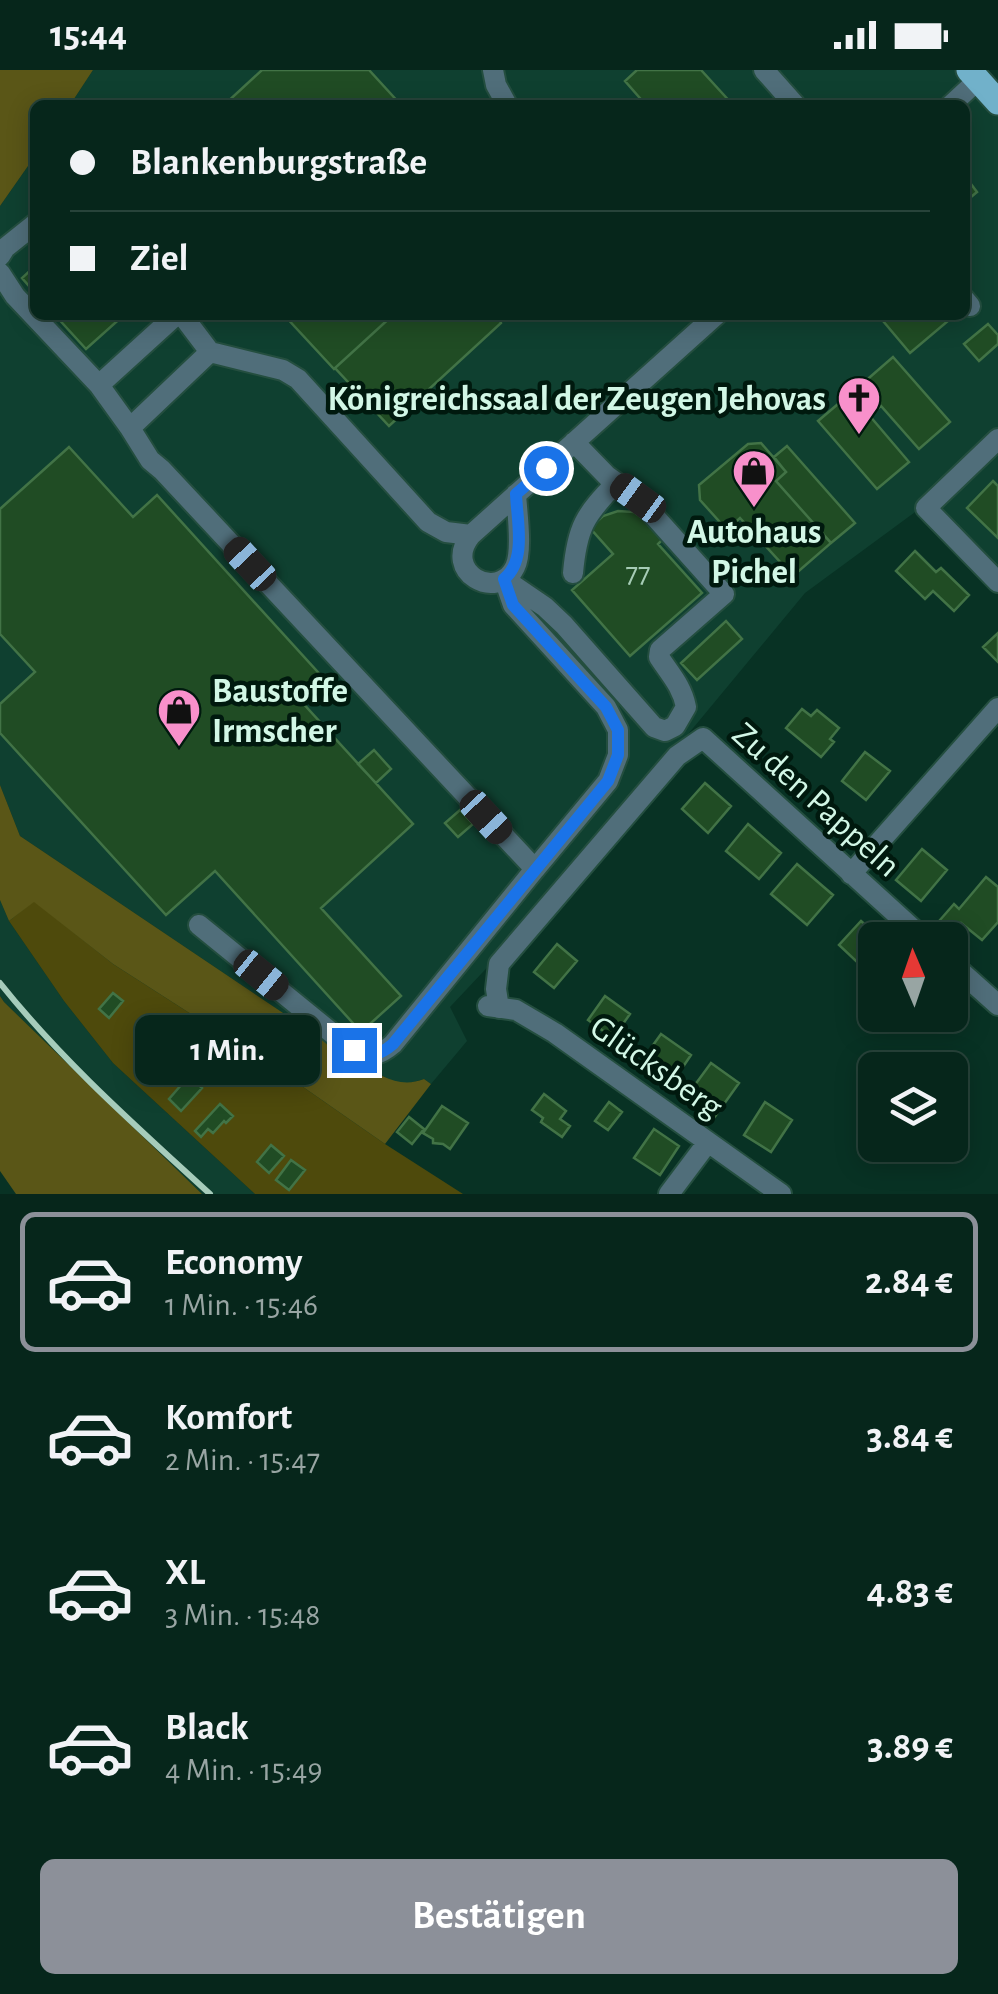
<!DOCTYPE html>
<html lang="de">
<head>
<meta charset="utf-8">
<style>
  body { margin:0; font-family:"Alegreya Sans",sans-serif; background:#143228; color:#f1f3f6; height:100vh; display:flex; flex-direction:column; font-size:38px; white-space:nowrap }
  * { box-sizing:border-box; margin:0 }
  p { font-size:32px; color:#98a5a3 }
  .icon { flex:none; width:55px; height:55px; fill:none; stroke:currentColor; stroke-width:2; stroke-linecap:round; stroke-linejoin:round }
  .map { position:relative; height:1124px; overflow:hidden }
  .drawer { display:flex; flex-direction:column; background:#06261b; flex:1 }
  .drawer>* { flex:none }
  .top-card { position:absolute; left:30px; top:30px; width:940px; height:220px; border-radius:15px; box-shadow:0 5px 25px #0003,0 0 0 2px #27433a; display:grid; align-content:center; height:220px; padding:0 40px; background:#06261b }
  .needle { width:65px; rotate:358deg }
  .fabs { position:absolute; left:858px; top:852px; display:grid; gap:20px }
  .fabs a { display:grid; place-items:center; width:110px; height:110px; border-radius:15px; background:#06261b; box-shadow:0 5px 25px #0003,0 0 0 2px #27433a; font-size:50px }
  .end { position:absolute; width:45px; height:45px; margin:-22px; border:12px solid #1a73e8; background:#fff; box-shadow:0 0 0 5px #fff }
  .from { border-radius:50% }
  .bubble { position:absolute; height:70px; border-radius:15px; background:#06261b; box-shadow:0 5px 25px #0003,0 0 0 2px #27433a; font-size:32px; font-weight:600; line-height:70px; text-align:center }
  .car { position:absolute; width:30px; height:60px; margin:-30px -15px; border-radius:12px; box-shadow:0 0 8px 2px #0007; background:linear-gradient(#222 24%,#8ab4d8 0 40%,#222 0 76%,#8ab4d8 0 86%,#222 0) }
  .top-card b { display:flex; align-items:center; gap:35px; height:95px; font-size:38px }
  .top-card b+b { border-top:2px solid #27433a }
  .top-card i { width:25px; height:25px; background:#f1f3f6 }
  ul { padding:18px 0 0; list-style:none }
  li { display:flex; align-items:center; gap:30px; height:140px; margin:0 20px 15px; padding:0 20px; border:5px solid transparent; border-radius:15px }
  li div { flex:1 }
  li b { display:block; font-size:38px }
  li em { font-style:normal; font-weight:600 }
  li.active { border-color:#8c9099 }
  li>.icon { width:90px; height:90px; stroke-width:1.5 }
  .primary-button { display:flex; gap:20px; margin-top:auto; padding:20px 40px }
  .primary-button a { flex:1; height:115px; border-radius:15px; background:#8c9099; color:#fff; font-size:40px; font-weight:600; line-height:115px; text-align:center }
  .status { display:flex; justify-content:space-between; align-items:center; height:70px; padding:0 50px; background:#06261b; direction:ltr }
  .status svg { height:28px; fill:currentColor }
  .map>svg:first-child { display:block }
  .built { fill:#0f4030 }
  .green { fill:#4e4a0c }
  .forest { fill:#5a5617 }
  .building { fill:#204c24; stroke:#427346; stroke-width:2.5 }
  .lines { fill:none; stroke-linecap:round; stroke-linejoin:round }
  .minor-casing { stroke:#244e3f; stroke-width:24 }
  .major-casing { stroke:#244e3f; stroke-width:29 }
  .minor { stroke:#506e7a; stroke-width:20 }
  .major { stroke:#71b1ca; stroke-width:25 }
  .rail { stroke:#a6ccbb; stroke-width:6 }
  .route { stroke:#1a73e8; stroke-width:12 }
  .labels { text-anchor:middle; stroke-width:9; stroke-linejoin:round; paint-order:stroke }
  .number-label { font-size:30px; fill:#a6ccb6 }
  .poi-label { font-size:35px; font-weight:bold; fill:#d2f7e6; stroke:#00190e; text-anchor:end }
  .street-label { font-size:35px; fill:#d2f7e6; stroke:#00190e }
</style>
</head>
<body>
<div class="status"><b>15:44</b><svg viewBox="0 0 49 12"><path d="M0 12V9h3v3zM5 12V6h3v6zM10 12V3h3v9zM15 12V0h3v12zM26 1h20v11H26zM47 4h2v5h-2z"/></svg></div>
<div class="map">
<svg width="998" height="1124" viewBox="0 0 998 1124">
  <rect width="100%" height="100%" fill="#083224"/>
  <path class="built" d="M93,0H957L998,45V502L926,434L805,523L549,832L450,937L467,971L431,1014L424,1009L407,1014L395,1012L359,994L20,766L0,715V136L35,86V245H965V35H70Z
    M0,830L9,851L64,931L113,993L255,1124H202L4,932L0,926Z"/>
  <path class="green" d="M34,831L113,894L283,1003L385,1074L463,1124H255L113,993L64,931L9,851Z"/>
  <path class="forest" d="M0,0H93L70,35H35V86L0,136Z
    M0,715L20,766L359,994C381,1005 399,1019 424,1009L431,1014L385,1074L283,1003L113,894L34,832L9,851L0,830Z
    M0,926L4,932L202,1124H16L0,1101Z"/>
  <path class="building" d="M262,0H369L401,35H224Z
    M637,0H701L733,35H646L625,11Z
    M965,106L977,122L965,132Z
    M35,196V223L22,208Z
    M55,245H124L86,279Z
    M284,245H393L334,299Z
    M393,245H506L500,251L501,253L389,356L335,298Z
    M878,245H955L910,283Z
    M988,254L998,265V274L979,291L964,274Z
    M893,287L950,352L919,379L881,336L869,345L909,392L877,419L818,351L851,323L859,332L869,323L862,314Z
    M761,373L786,402L776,411L831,473L793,506L740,448L727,460L700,430L699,415L748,374Z
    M787,376L855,453L831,473L776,411L786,402L774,387Z
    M69,377L133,447L157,425L325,610L301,631L413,754L321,838L401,926L361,962L215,801L166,845L0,663V634L35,602L0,564V439Z
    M993,411L998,416V468L967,438Z
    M618,441L634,442L647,451L663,469L658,474L702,523L630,586L572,520L613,484L590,458L603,446Z
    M915,481L936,502L941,498L969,525L954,541L933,521L925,529L896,501Z
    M726,551L742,569L697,610L681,593Z
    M998,563V592L983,577Z
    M802,639L811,646L817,640L839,658L830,669L834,672L821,687L786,658Z
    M374,680L391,699L376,713L358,694Z
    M865,682L890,701L866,730L842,711Z
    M705,713L731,736L708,763L682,739Z
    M460,740L473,754L458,767L445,753Z
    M748,754L781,783L759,809L726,781Z
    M922,779L947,800L921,831L896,810Z
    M797,794L833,825L807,855L771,824Z
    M986,807L998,817V852L982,870L961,853L954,861L940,850L954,834L959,839Z
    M861,851L882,870H875L873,907L839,875Z
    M557,874L577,891L554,918L534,902Z
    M113,923L123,931L109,948L99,939Z
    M605,926L630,944L613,968L588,950Z
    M661,964L691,985L672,1013L641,992Z
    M711,993L739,1013L714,1048L686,1027Z
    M189,1006L202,1018L181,1041L169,1029Z
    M544,1024L566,1041L560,1049L570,1056L562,1067L541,1052L543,1048L532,1040Z
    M609,1032L622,1042L608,1060L595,1051Z
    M765,1032L792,1050L771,1082L744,1065Z
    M220,1034L233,1046L226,1053L224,1051L213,1063L208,1059L201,1067L195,1061Z
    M442,1036L468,1053L450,1079L443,1074L433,1073V1069L423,1063Z
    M409,1047L424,1059L412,1074L397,1062Z
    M654,1059L679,1076L660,1105L634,1088Z
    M271,1075L284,1086L269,1103L257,1092Z
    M291,1090L305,1100L289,1120L276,1110Z"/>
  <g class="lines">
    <g class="minor-casing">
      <path id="minor" d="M493,0L496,15L507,35
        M764,0L795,35
        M951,35L978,10
        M0,186L5,178L35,154
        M0,203L15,226L99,315L130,358
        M965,230L970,236
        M182,245L210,282L283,300L298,309L428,452L446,462L471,465
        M210,282L130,358L150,390L162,400L535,799L608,711L618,685V660L606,637L513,535L504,509
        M99,315L176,245
        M998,369L926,438L998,512
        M516,424C517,442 523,481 515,497C498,533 441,502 471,465C549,395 628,324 706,254L716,245
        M573,503C577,457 585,445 616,413
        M504,509L545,537L564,555L654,657L665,661L675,656L686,637C682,616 670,604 659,587L660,580L724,524L638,428L607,406L574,372
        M851,804L998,638
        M199,855L354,981C371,987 379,986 393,974L535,799
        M950,892L998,935
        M488,936L516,940L555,963L781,1124
        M499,938L496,919L499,894L677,686L703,668L925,870
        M669,1124L708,1072"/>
    </g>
    <g class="major-casing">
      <path id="major" d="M969,0L998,32"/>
    </g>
    <use href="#minor" class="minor"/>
    <use href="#major" class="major"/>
    <path class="rail" d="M0,913C62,991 137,1057 210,1124"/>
  </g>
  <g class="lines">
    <path class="route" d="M354,980C371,987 379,986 393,974L608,711L618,685V660L606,637L513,535L504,509C527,490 517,451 516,424L546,398"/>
  </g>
  <defs>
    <g id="church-pin" transform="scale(2.25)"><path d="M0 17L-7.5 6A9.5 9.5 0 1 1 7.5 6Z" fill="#f890cb" stroke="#00190e"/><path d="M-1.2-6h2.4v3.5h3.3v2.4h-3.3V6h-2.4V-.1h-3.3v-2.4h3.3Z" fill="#111"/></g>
    <g id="shop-pin" transform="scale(2.25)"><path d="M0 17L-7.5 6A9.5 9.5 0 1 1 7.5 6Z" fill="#f890cb" stroke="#00190e"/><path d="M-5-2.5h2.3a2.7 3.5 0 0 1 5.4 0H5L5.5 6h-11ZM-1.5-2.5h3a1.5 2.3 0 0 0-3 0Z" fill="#111"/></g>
  </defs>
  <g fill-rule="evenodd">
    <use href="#church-pin" x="859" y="328"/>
    <use href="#shop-pin" x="754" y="401"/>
    <use href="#shop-pin" x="179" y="640"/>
  </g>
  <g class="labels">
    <g class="number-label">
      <text x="638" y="512">77</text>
    </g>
    <g class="poi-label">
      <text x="826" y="340">Königreichssaal der Zeugen Jehovas</text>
      <text x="754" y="473" text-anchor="middle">Autohaus<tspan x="754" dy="40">Pichel</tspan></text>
      <text x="212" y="632" text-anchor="start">Baustoffe<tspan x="212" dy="40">Irmscher</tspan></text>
    </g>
    <g class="street-label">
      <text transform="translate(817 729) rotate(42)" y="12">Zu den Pappeln</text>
      <text transform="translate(657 996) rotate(35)" y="12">Glücksberg</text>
    </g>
  </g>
</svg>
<div class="fabs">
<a><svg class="needle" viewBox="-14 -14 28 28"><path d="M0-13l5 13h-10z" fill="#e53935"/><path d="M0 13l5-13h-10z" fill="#98a5a3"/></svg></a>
<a><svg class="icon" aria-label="layers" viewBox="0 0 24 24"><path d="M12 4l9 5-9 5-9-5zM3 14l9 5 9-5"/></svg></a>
</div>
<i class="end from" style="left:546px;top:398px"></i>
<i class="end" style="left:354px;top:980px"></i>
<div class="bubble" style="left:135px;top:945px;width:185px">1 Min.</div>
<i class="car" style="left:638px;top:428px;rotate:306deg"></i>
<i class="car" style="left:250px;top:494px;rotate:317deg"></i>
<i class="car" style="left:486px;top:747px;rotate:137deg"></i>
<i class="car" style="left:261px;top:905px;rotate:129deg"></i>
<div class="top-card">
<b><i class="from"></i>Blankenburgstraße</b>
<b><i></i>Ziel</b>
</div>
</div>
<section class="drawer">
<ul>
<li class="active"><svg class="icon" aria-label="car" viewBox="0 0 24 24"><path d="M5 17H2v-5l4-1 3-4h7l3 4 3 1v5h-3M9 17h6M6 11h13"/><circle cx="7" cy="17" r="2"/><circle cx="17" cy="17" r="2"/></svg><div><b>Economy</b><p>1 Min. · 15:46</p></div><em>2.84 €</em></li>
<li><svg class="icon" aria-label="car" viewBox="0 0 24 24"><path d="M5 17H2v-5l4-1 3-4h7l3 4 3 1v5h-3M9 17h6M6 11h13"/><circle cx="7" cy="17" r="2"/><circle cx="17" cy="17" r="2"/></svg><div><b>Komfort</b><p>2 Min. · 15:47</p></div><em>3.84 €</em></li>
<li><svg class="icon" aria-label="car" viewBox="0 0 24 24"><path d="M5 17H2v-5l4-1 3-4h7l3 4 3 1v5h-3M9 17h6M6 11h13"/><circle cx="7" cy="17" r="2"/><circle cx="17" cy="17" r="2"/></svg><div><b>XL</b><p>3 Min. · 15:48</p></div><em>4.83 €</em></li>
<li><svg class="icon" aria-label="car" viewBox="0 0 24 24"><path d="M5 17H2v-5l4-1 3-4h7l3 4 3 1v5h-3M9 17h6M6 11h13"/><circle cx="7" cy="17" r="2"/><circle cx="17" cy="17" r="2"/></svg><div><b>Black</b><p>4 Min. · 15:49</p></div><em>3.89 €</em></li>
</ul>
<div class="primary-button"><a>Bestätigen</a></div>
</section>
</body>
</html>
